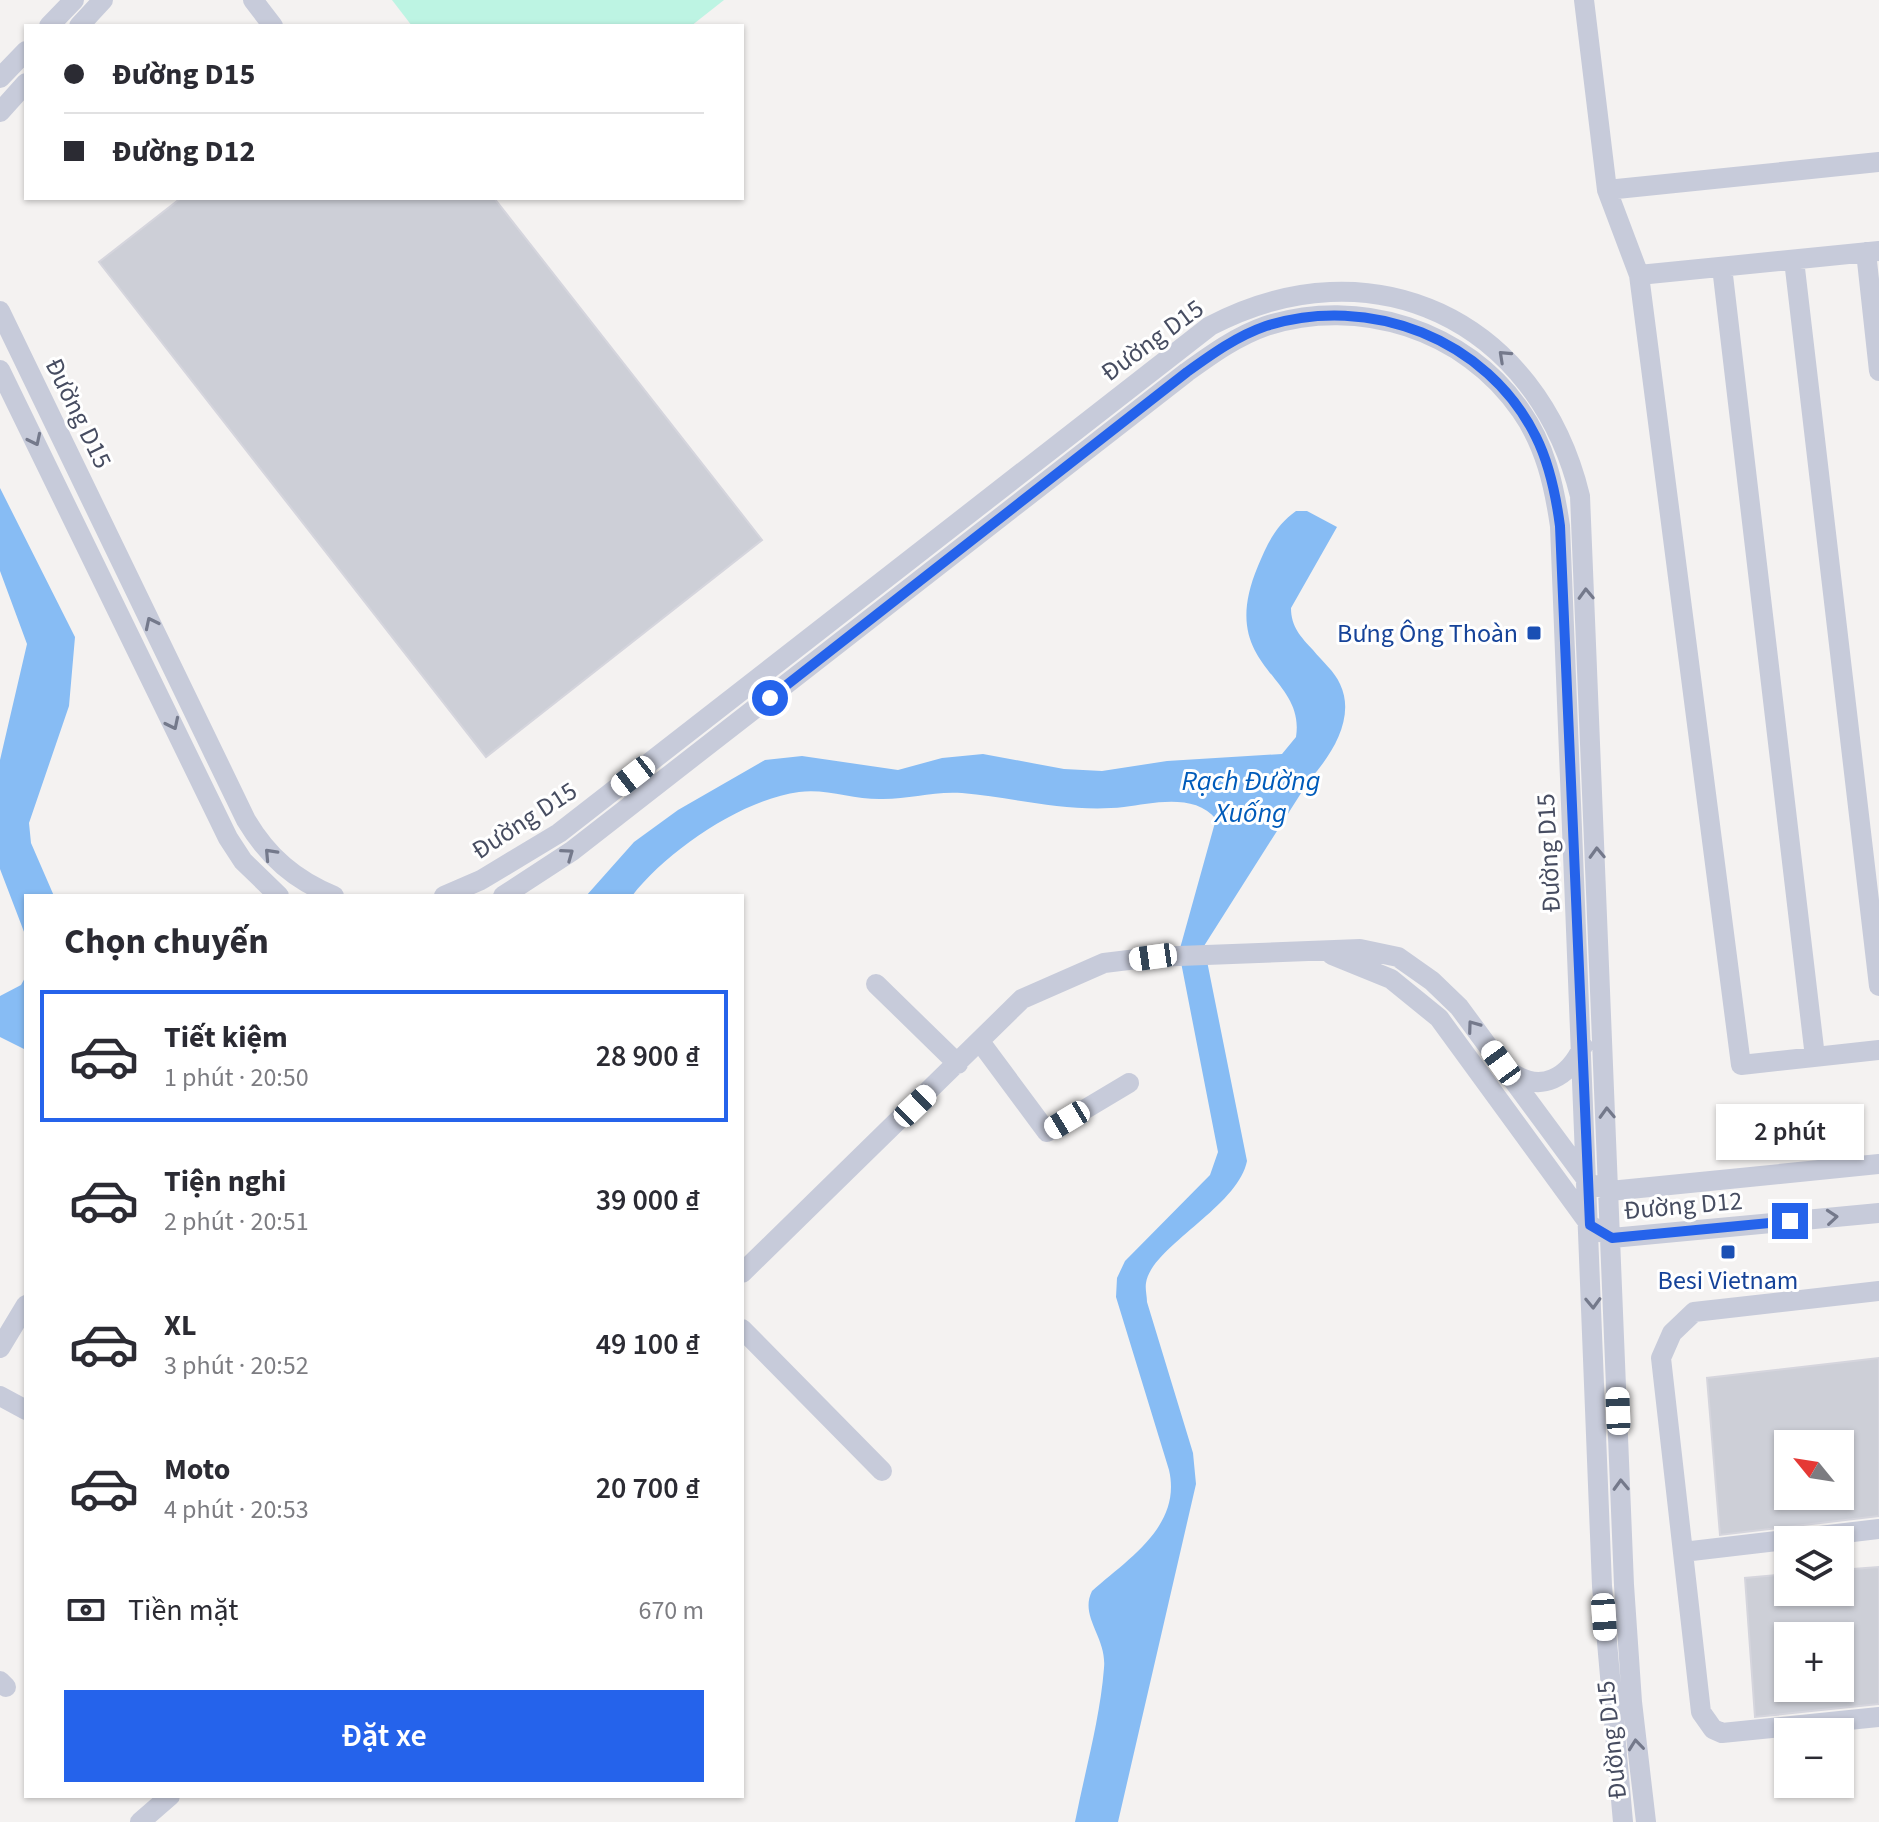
<!DOCTYPE html>
<html lang="vi">
<head>
<meta charset="utf-8">
<style>
  body { margin:0; font-family:"Source Sans 3",sans-serif; background:#f2f2f3; color:#2b2b33; height:100vh; display:flex; flex-direction:column; font-size:30px; white-space:nowrap }
  * { box-sizing:border-box; margin:0 }
  p { font-size:26px; color:#7c7c81 }
  .icon { flex:none; width:44px; height:44px; fill:none; stroke:currentColor; stroke-width:2; stroke-linecap:round; stroke-linejoin:round }
  .map { position:relative; flex:1; overflow:hidden }
  .panel { position:absolute; left:24px; top:894px; width:720px; height:904px; display:flex; flex-direction:column; background:#fff; border-radius:0px; box-shadow:0 2px 6px #0004 }
  .panel>* { flex:none }
  .banner { position:absolute; left:24px; top:24px; width:720px; height:176px; border-radius:0px; box-shadow:0 2px 6px #0004; display:grid; align-content:center; height:176px; padding:0 40px; background:#fff }
  .needle { width:52px; rotate:300deg }
  .fabs { position:absolute; left:1774px; top:1430px; display:grid; gap:16px }
  .fabs a { display:grid; place-items:center; width:80px; height:80px; border-radius:0px; background:#fff; box-shadow:0 2px 6px #0004; font-size:40px }
  .end { position:absolute; width:36px; height:36px; margin:-18px; border:10px solid #2563eb; background:#fff; box-shadow:0 0 0 4px #fff }
  .from { border-radius:50% }
  .bubble { position:absolute; height:56px; border-radius:0px; background:#fff; box-shadow:0 2px 6px #0004; font-size:26px; font-weight:600; line-height:56px; text-align:center }
  .car { position:absolute; width:24px; height:48px; margin:-24px -12px; border-radius:10px; box-shadow:0 0 6px 2px #0007; background:linear-gradient(#fff 24%,#345 0 40%,#fff 0 76%,#345 0 86%,#fff 0) }
  .banner b { display:flex; align-items:center; gap:28px; height:76px; font-size:30px }
  .banner b+b { border-top:2px solid #e1e1e2 }
  .banner i { width:20px; height:20px; background:#2b2b33 }
  ul { padding:0; list-style:none }
  li { display:flex; align-items:center; gap:24px; height:132px; margin:0 16px 12px; padding:0 24px; border:4px solid transparent; border-radius:0px }
  li div { flex:1 }
  li b { display:block; font-size:30px }
  li em { font-style:normal; font-weight:600 }
  li.current { border-color:#2563eb }
  li>.icon { width:72px; height:72px; stroke-width:1.5 }
  h2 { padding:0 40px; font-size:36px; line-height:96px }
  .pay { display:flex; align-items:center; gap:20px; height:88px; padding:0 40px; font-size:30px }
  .pay p { margin-inline-start:auto }
  .action { display:flex; gap:16px; margin-top:auto; padding:16px 40px }
  .action a { flex:1; height:92px; border-radius:0px; background:#2563eb; color:#fff; font-size:32px; font-weight:600; line-height:92px; text-align:center }
  .map>svg:first-child { display:block }
  .green { fill:#bdf4e3 }
  .water { fill:#87bcf4 }
  .building { fill:#cdcfd7; stroke:#d5d5dd; stroke-width:2; fill-rule:evenodd }
  .lines { fill:none; stroke-linecap:round; stroke-linejoin:round }
  .minor { stroke:#c7cbda; stroke-width:20 }
  .oneway { stroke:#74798b }
  .route { stroke:#2563eb; stroke-width:10 }
  .transit-dot { fill:#1a4fb4; stroke:#fff; stroke-width:3 }
  .labels { text-anchor:middle; stroke-width:6; stroke-linejoin:round; paint-order:stroke }
  .street-label { font-size:26px; fill:#474d61; stroke:#fff }
  .transit-label { font-size:26px; fill:#164399; stroke:#fff; text-anchor:end }
  .water-label { font-size:28px; font-style:italic; fill:#005bba; stroke:#fff }
</style>
</head>
<body>
<div class="map">
<svg width="1879" height="1822" viewBox="0 0 1879 1822">
  <rect width="100%" height="100%" fill="#f4f2f1"/>
  <path class="green" d="M392,0H724L691,26H412Z"/>
  <path class="water" d="M0,488L75,637L69,706L29,823L31,843L54,896H26V937L0,869V760L27,644L0,571Z
    M1296,511H1307L1337,527L1291,608C1291,627 1301,637 1313,650C1322,661 1335,672 1340,684C1356,717 1332,755 1310,779L1204,946L1247,1161C1238,1207 1151,1247 1146,1283C1145,1289 1147,1296 1147,1302L1193,1453L1196,1484L1118,1822H1075C1085,1771 1100,1719 1104,1668C1107,1637 1079,1617 1092,1591C1128,1559 1182,1526 1169,1470L1116,1297L1117,1278L1125,1261L1210,1175L1218,1152L1179,952L1216,819C1195,793 1153,803 1124,807C1069,813 1017,798 962,793C934,791 910,799 883,799C855,800 826,788 799,792C741,800 667,851 632,896H586L634,842L678,810L765,760L802,756L898,770L942,758L983,754L1064,769L1102,771L1167,761L1282,754L1296,737C1306,673 1215,668 1258,566C1267,544 1276,525 1296,511Z
    M26,976V1050L0,1037V996L21,985Z"/>
  <path class="building" d="M181,198H494L762,540L486,757L99,262Z
    M1879,1358V1516L1720,1535L1707,1378ZM1788,1444H1840V1496H1788Z
    M1879,1567V1704L1755,1717L1745,1578L1788,1574V1592H1840V1570ZM1788,1636H1840V1688H1788Z"/>
  <g class="lines">
    <path class="minor" d="M253,0L273,26
      M1584,0L1607,190L1639,275L1741,1065L1879,1050
      M49,26L74,0
      M79,26L103,0
      M0,78L26,51
      M0,112L26,83
      M1607,190L1879,162
      M1866,252L1879,371
      M1794,260L1879,986
      M1722,267L1815,1057
      M1639,275L1879,251
      M0,311L246,820C268,857 295,880 334,896
      M0,370L228,838L243,861L279,896
      M444,896L481,880L559,833L1210,326C1372,241 1537,320 1580,496L1624,1585L1632,1702L1646,1822
      M503,896L572,851L1187,372C1212,354 1237,336 1266,326C1359,296 1466,330 1521,411C1545,445 1554,485 1560,526L1602,1586L1623,1822
      M1332,955L1391,979L1439,1018L1590,1225L1612,1238L1879,1213
      M876,984L958,1064
      M981,1043L1047,1132L1129,1083
      M1511,1072C1541,1094 1569,1077 1583,1046
      M742,1273L1022,999L1104,963L1153,957L1360,949L1398,957L1432,981L1459,1007L1589,1183L1610,1191L1879,1164
      M1879,1291L1694,1312L1672,1333L1661,1358L1701,1712L1713,1729L1722,1733L1879,1717
      M742,1329L882,1471
      M0,1348L26,1305
      M0,1396L26,1410
      M1683,1552L1879,1529
      M0,1681L6,1687
      M140,1822L170,1796"/>
  </g>
  <defs><path id="oneway-chevron" d="M-2-3.5L2.5 0L-2 3.5" fill="none" stroke-width="1.6" stroke-linecap="round" stroke-linejoin="round" transform="scale(2)"/></defs>
  <g class="oneway">
    <use href="#oneway-chevron" transform="translate(1504 356) rotate(-137)"/>
    <use href="#oneway-chevron" transform="translate(35 440) rotate(64)"/>
    <use href="#oneway-chevron" transform="translate(1586 594) rotate(-92)"/>
    <use href="#oneway-chevron" transform="translate(151 623) rotate(-116)"/>
    <use href="#oneway-chevron" transform="translate(173 724) rotate(64)"/>
    <use href="#oneway-chevron" transform="translate(1597 853) rotate(-92)"/>
    <use href="#oneway-chevron" transform="translate(270 854) rotate(-133)"/>
    <use href="#oneway-chevron" transform="translate(568 854) rotate(-36)"/>
    <use href="#oneway-chevron" transform="translate(1473 1026) rotate(-126)"/>
    <use href="#oneway-chevron" transform="translate(1607 1113) rotate(-92)"/>
    <use href="#oneway-chevron" transform="translate(1832 1217) rotate(-5)"/>
    <use href="#oneway-chevron" transform="translate(1593 1303) rotate(88)"/>
    <use href="#oneway-chevron" transform="translate(1621 1485) rotate(-92)"/>
    <use href="#oneway-chevron" transform="translate(1636 1745) rotate(-96)"/>
  </g>
  <g class="lines">
    <path class="route" d="M770,698L1187,372C1212,354 1237,336 1266,326C1369,293 1488,339 1536,437C1550,465 1556,496 1560,526L1590,1225L1612,1238L1790,1221"/>
  </g>
  <g class="transit-dot">
    <rect x="1526" y="625" width="16" height="16" rx="4"/>
    <rect x="1720" y="1244" width="16" height="16" rx="4"/>
  </g>
  <g class="labels">
    <g class="street-label">
      <text transform="translate(1152 340) rotate(-36)" y="9">Đường D15</text>
      <text transform="translate(79 413) rotate(64)" y="9">Đường D15</text>
      <text transform="translate(524 820) rotate(-33)" y="9">Đường D15</text>
      <text transform="translate(1548 853) rotate(-93)" y="9">Đường D15</text>
      <text transform="translate(1683 1205) rotate(-5)" y="9">Đường D12</text>
      <text transform="translate(1611 1740) rotate(-96)" y="9">Đường D15</text>
    </g>
    <g class="transit-label">
      <text x="1518" y="642">Bưng Ông Thoàn</text>
      <text x="1728" y="1289" text-anchor="middle">Besi Vietnam</text>
    </g>
    <g class="water-label">
      <text x="1251" y="790">Rạch Đường<tspan x="1251" dy="32">Xuống</tspan></text>
    </g>
  </g>
</svg>
<div class="fabs">
<a><svg class="needle" viewBox="-14 -14 28 28"><path d="M0-13l5 13h-10z" fill="#e53935"/><path d="M0 13l5-13h-10z" fill="#7c7c81"/></svg></a>
<a><svg class="icon" aria-label="layers" viewBox="0 0 24 24"><path d="M12 4l9 5-9 5-9-5zM3 14l9 5 9-5"/></svg></a>
<a>+</a>
<a>−</a>
</div>
<i class="end from" style="left:770px;top:698px"></i>
<i class="end" style="left:1790px;top:1221px"></i>
<div class="bubble" style="left:1716px;top:1104px;width:148px">2 phút</div>
<i class="car" style="left:633px;top:776px;rotate:232deg"></i>
<i class="car" style="left:1153px;top:957px;rotate:262deg"></i>
<i class="car" style="left:1501px;top:1063px;rotate:324deg"></i>
<i class="car" style="left:915px;top:1106px;rotate:46deg"></i>
<i class="car" style="left:1067px;top:1120px;rotate:239deg"></i>
<i class="car" style="left:1618px;top:1411px;rotate:358deg"></i>
<i class="car" style="left:1604px;top:1617px;rotate:176deg"></i>
<div class="banner">
<b><i class="from"></i>Đường D15</b>
<b><i></i>Đường D12</b>
</div>
<section class="panel">
<h2>Chọn chuyến</h2>
<ul>
<li class="current"><svg class="icon" aria-label="car" viewBox="0 0 24 24"><path d="M5 17H2v-5l4-1 3-4h7l3 4 3 1v5h-3M9 17h6M6 11h13"/><circle cx="7" cy="17" r="2"/><circle cx="17" cy="17" r="2"/></svg><div><b>Tiết kiệm</b><p>1 phút · 20:50</p></div><em>28 900 ₫</em></li>
<li><svg class="icon" aria-label="car" viewBox="0 0 24 24"><path d="M5 17H2v-5l4-1 3-4h7l3 4 3 1v5h-3M9 17h6M6 11h13"/><circle cx="7" cy="17" r="2"/><circle cx="17" cy="17" r="2"/></svg><div><b>Tiện nghi</b><p>2 phút · 20:51</p></div><em>39 000 ₫</em></li>
<li><svg class="icon" aria-label="car" viewBox="0 0 24 24"><path d="M5 17H2v-5l4-1 3-4h7l3 4 3 1v5h-3M9 17h6M6 11h13"/><circle cx="7" cy="17" r="2"/><circle cx="17" cy="17" r="2"/></svg><div><b>XL</b><p>3 phút · 20:52</p></div><em>49 100 ₫</em></li>
<li><svg class="icon" aria-label="car" viewBox="0 0 24 24"><path d="M5 17H2v-5l4-1 3-4h7l3 4 3 1v5h-3M9 17h6M6 11h13"/><circle cx="7" cy="17" r="2"/><circle cx="17" cy="17" r="2"/></svg><div><b>Moto</b><p>4 phút · 20:53</p></div><em>20 700 ₫</em></li>
</ul>
<div class="pay"><svg class="icon" aria-label="cash" viewBox="0 0 24 24"><path d="M3 7h18v10H3z"/><circle cx="12" cy="12" r="2"/></svg>Tiền mặt<p>670 m</p></div>
<div class="action"><a>Đặt xe</a></div>
</section>
</div>
</body>
</html>
